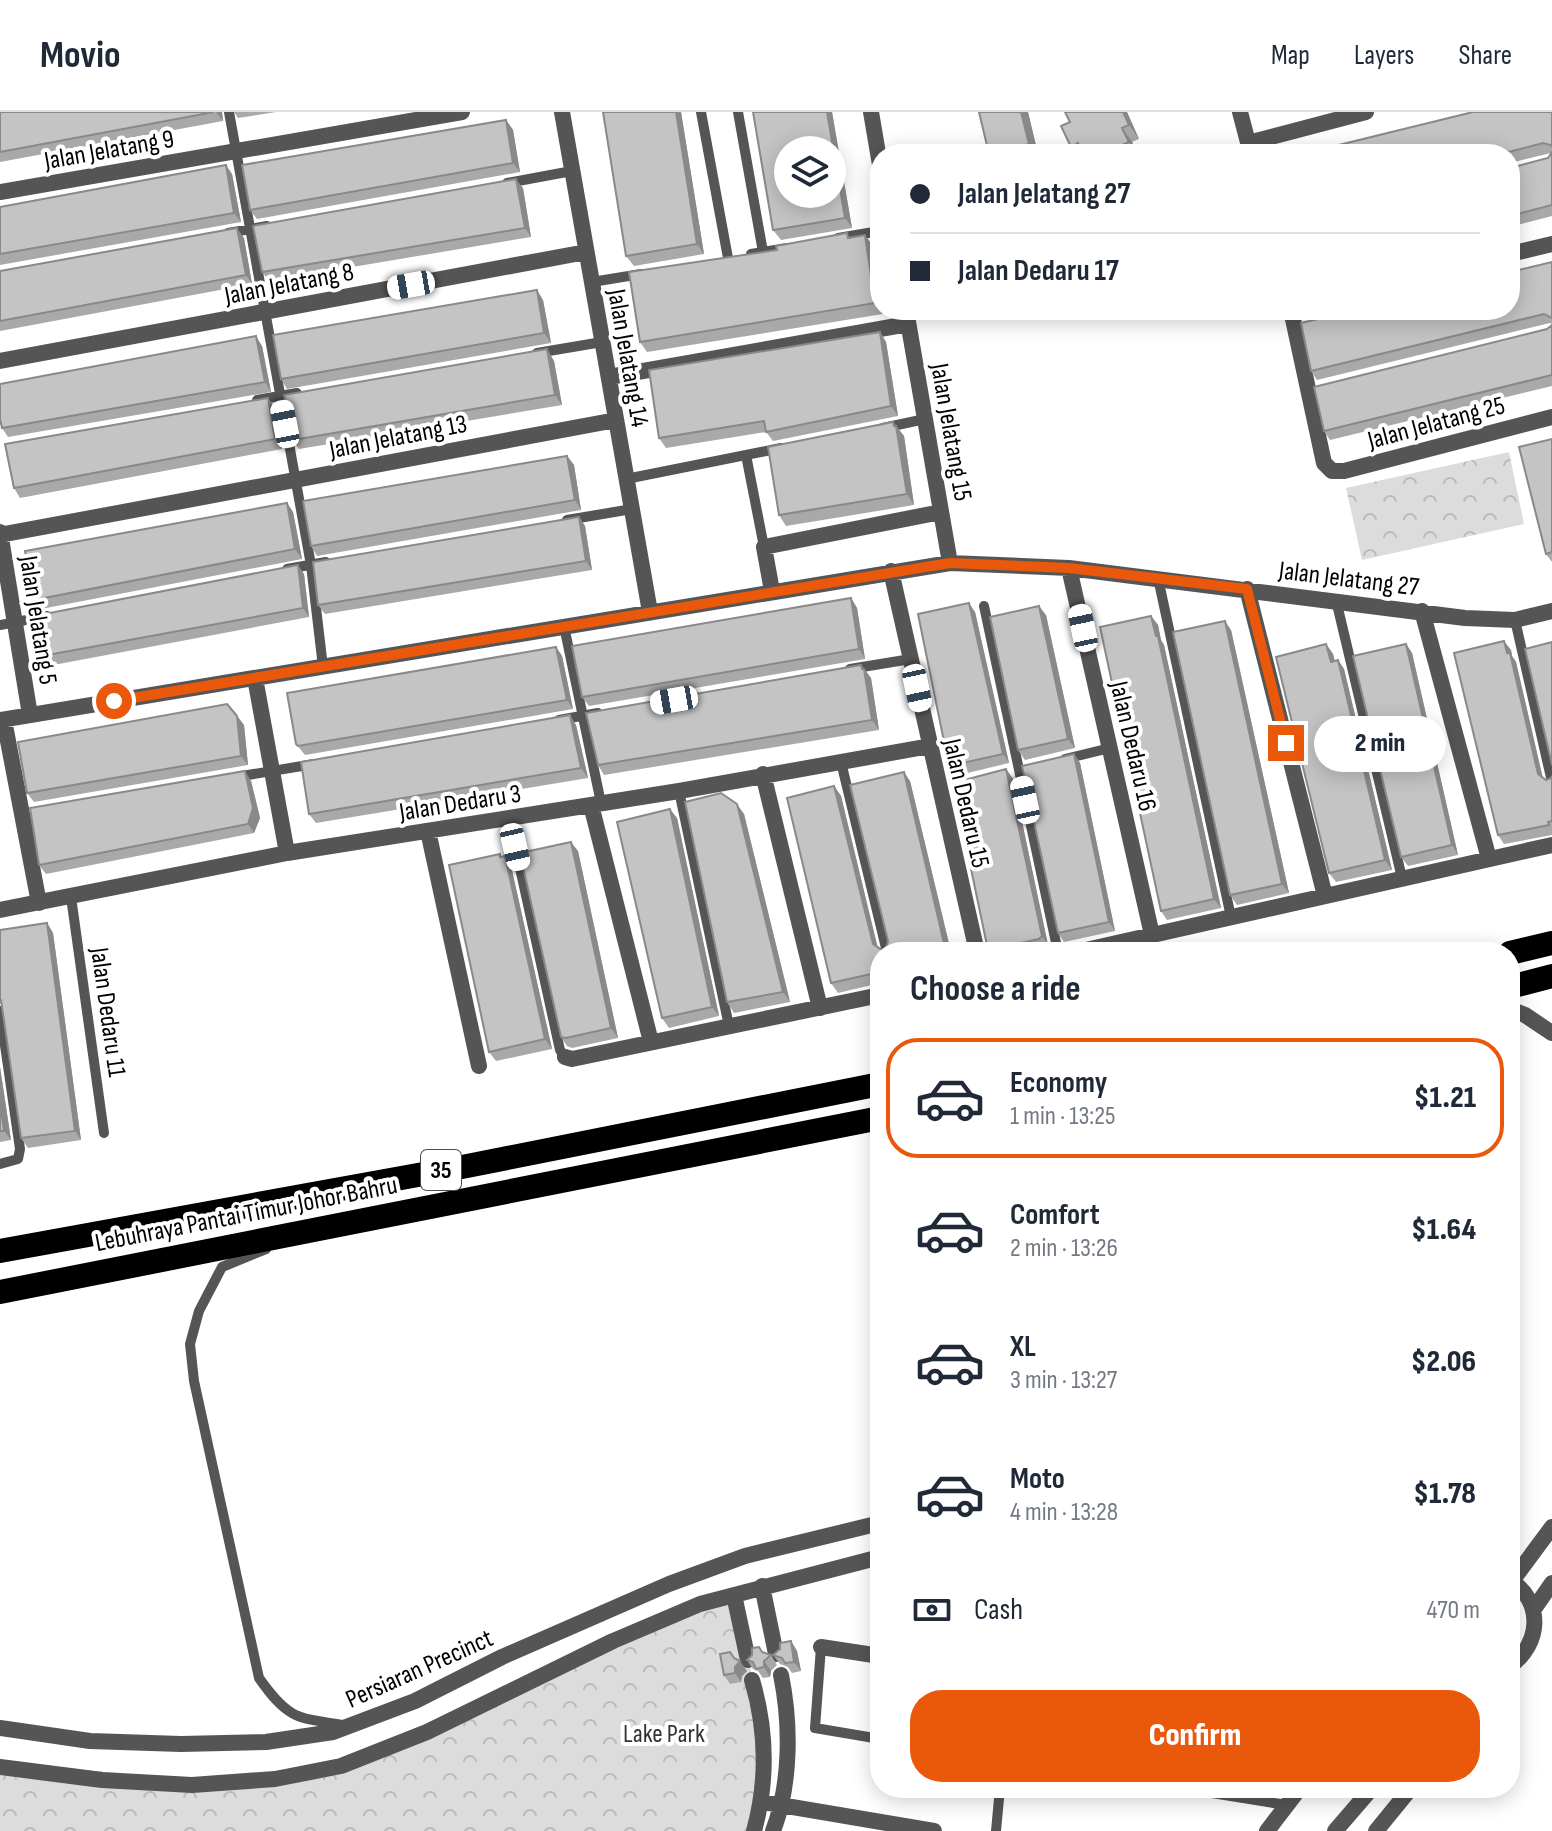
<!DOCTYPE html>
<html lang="en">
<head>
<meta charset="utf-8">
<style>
  body { margin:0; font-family:"Sofia Sans Condensed",sans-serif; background:#f2f2f3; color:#1f2937; height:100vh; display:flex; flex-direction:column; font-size:30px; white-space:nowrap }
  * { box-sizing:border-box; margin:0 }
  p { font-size:26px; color:#747a83 }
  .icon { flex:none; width:44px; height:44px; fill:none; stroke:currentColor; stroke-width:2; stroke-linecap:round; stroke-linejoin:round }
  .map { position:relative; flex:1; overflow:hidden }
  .side { position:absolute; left:870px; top:830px; width:650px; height:856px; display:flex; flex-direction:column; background:#fff; border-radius:32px; box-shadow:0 4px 20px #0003 }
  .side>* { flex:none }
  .top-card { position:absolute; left:870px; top:32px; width:650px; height:176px; border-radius:32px; box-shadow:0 4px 20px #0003; display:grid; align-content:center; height:176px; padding:0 40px; background:#fff }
  .fabs { position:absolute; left:774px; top:24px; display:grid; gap:16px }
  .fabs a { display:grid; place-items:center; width:72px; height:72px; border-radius:50%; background:#fff; box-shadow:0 4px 20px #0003; font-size:40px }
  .end { position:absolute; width:36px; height:36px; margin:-18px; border:10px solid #ea580c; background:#fff; box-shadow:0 0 0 4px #fff }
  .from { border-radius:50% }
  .bubble { position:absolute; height:56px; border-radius:28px; background:#fff; box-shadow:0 4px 20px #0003; font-size:26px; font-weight:800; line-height:56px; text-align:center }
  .car { position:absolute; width:24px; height:48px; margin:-24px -12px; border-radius:10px; box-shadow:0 0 6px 2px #0007; background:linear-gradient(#fff 24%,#345 0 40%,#fff 0 76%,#345 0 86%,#fff 0) }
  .top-card b { display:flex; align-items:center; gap:28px; height:76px; font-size:30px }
  .top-card b+b { border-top:2px solid #e0e1e3 }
  .top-card i { width:20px; height:20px; background:#1f2937 }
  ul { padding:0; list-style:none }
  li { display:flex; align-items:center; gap:24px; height:120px; margin:0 16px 12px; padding:0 24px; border:4px solid transparent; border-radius:32px }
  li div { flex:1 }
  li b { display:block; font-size:30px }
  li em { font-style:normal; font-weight:800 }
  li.current { border-color:#ea580c }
  li>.icon { width:72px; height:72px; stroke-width:1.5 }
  h2 { padding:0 40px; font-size:36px; line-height:96px }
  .pay { display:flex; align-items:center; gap:20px; height:88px; padding:0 40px; font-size:30px }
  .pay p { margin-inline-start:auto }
  .button { display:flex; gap:16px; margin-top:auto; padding:16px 40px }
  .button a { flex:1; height:92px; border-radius:32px; background:#ea580c; color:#fff; font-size:32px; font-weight:800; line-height:92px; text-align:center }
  header { display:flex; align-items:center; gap:48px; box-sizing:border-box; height:112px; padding:0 40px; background:#fff; border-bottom:2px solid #e0e1e3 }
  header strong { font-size:38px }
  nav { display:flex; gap:44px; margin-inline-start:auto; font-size:28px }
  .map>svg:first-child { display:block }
  .forest { fill:url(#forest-crowns) }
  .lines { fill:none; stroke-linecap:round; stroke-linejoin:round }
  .lane { stroke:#555; stroke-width:10 }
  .street { stroke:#555; stroke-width:16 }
  .highway { stroke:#000; stroke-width:24 }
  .wall { fill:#a9a9a9 }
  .shaded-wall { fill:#898989 }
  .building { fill:#c4c4c4; stroke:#898989; stroke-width:2; fill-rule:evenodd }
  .route { stroke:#ea580c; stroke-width:10 }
  .labels { text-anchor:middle; stroke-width:8; stroke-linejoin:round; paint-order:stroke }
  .shield { fill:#fff; stroke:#4c4c4c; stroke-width:2 }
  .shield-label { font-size:24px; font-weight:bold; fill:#000 }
  .street-label { font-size:26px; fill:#000; stroke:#fff }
  .park-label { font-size:26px; fill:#333; stroke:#fff }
</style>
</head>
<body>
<header>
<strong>Movio</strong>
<nav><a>Map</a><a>Layers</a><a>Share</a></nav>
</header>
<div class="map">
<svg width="1552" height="1719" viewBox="0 0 1552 1719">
  <defs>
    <pattern id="forest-crowns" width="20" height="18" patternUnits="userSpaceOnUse" patternTransform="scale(2)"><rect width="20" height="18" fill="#dcdcdc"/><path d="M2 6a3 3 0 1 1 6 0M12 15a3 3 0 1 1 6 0" fill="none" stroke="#bbb"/></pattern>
  </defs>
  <rect width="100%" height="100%" fill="#fff"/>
  <path class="forest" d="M1509,340L1524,412L1362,448L1346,376Z
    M734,1483L761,1604L753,1719H0V1650L220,1671L351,1650Z"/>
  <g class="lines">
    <path class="lane" d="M229,0L311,453L323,555
      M701,0L728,146
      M738,0L763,140
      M507,71L572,59
      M228,121L267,114
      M838,126L880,119
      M751,142L787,136
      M592,170L641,162
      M537,241L602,230
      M257,288L297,281
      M883,316L925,307
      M746,343L764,435
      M626,367L781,336
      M567,408L632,397
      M287,457L326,450
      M1158,466L1231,805
      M1336,488L1402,766
      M984,494L1058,840
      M1515,508L1552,670
      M0,513L47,504
      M564,514L601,691
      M850,557L911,547
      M559,608L598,601
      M1065,647L1110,636
      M841,650L887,840
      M236,665L314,652
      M679,679L729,914
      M509,706L560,938L565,945
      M71,785L104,1021
      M0,899L20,1037L18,1047L0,1052
      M266,1137L222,1155L199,1199L190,1232L194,1269L259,1566C288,1607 296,1606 344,1613
      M821,1535L815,1616L880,1627
      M1181,1676L1286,1693
      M996,1719L1000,1676"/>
    <path class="street" d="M562,0L650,500
      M871,0L880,53
      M1240,0L1251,42
      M1248,31L1366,0
      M0,80L462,0
      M1510,142L1552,132
      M906,198L950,451
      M1291,198L1324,351L1332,359H1344L1552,305
      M0,249L586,140
      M609,265L908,212
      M0,420L30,603
      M0,423L616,308
      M1069,456L1152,823
      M891,459L977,840
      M1247,477L1325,784
      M772,479L764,435L941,400
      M1422,499L1489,747
      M255,566L287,741
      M0,608L950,451L1069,456L1465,506L1515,508L1552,499
      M4,608L39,791
      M763,662L820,896
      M591,693L651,930
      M428,719L479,954
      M0,798L287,741L679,679L930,634
      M1077,840L1552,733
      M1510,897L1525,903L1552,921
      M565,945L572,947L880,883
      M1510,1468C1544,1490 1541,1532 1510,1554
      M1512,1469L1552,1415
      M762,1474L776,1542
      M734,1483L748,1548
      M1534,1497L1552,1471
      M821,1535L880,1544
      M752,1568C767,1619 768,1668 754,1719
      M0,1616L90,1629L181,1632L266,1630L333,1620L415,1589L502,1545L669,1472L745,1444L880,1411
      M0,1655L102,1668L192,1673L275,1667L341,1654L427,1620L613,1529L700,1492L880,1445
      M762,1690L934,1719
      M773,1719C791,1672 791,1612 781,1563
      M1267,1719L1300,1676
      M1335,1719L1372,1676
      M1376,1719L1411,1676"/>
    <path class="highway" d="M1510,841L1552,831
      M1510,875L1552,864
      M0,1139L462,1055L880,972
      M0,1180L880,1006"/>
  </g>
  <path class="wall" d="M0,0H222L223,9L0,50Z
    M234,0H276L238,6Z
    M603,0H681L704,142L634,154L626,144Z
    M753,0H832L852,116L781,128L773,118Z
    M979,0H1028L1038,42H989Z
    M1127,0L1139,27L1132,30L1138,42H1076L1071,35L1070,10Z
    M1552,0V104L1510,115V56L1548,46L1551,41L1510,51V42H1302Z
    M506,8L513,18L520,60L257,107L250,98Z
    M232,62L241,110L0,153V95Z
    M523,76L531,125L269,169L262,160Z
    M865,123L872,133L880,185V198H882L883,202L647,240L640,230L777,138Z
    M244,126L252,172L0,219V159Z
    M1552,150V212L1550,211L1317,268L1311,259Z
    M543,188L551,231L287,277L281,267Z
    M1552,213V274L1330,328L1324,319L1547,217Z
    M880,220L886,230L898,304L773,329L766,320L666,336L659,326Z
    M262,234L271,280L8,325L2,316Z
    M547,237L554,249L562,293L299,337L293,328Z
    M274,295L282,337L20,386L14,376Z
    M893,310L904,324L914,393L786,414L779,403Z
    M1552,327V450L1546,442Z
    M567,344L574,353L581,398L317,444L311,434Z
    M287,391L293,400L302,447L41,497L34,488Z
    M579,405L585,414L592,458L325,502L318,493Z
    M304,462L309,505L48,554L42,544Z
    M851,486L857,496L865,547L589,594L582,585Z
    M975,500L1009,651L955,664L949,654Z
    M1046,503L1075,636L1025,648L1018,638Z
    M1151,504L1158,513L1161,528L1164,533L1221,796L1167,808L1161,799Z
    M1231,518L1289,781L1237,793L1230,783Z
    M1326,532L1333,542L1335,549L1338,548L1344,557L1392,758L1336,770L1329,761Z
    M1406,532L1412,541L1458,743L1408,754L1401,745Z
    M556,535L562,544L573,597L305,643L296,632Z
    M1511,538L1512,544L1516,550L1543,666L1546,668L1551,666L1552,664V723L1504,732L1498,723Z
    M861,553L871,566L879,618L604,663L598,653Z
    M237,604L244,613L248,653L34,690L27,681Z
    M576,613L588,666L316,711L309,702Z
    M1074,642L1080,651L1115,819L1064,830L1058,821Z
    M1006,657L1013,667L1048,833L1045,836L1027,840H989L988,838Z
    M251,669L260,706L254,721L46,762L39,753Z
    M910,669L951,840H880V871L838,881L831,871L834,674L841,684L878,836L882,838L886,836L888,829Z
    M744,702L790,890L734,901L727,890Z
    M677,706L719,904L669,916L662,906Z
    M578,739L618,926L572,936L567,934L561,925Z
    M502,745L511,754L552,937L496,949L489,940Z
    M47,811L53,821L81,1028L28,1036L21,1026L2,891L0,892V818Z
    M0,955L11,1028L0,1030Z
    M791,1529L797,1539L801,1559L792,1561L788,1555L780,1552L773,1543Z
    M763,1541L771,1543L777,1553L771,1559L770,1565L763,1566L758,1559L753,1557L747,1548Z
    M735,1547L747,1559L742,1564L741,1570L730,1572L724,1563Z"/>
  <path class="shaded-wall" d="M216,0H222L223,9Z
    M676,0H681L704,142L697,132Z
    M827,0H832L852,116L845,106Z
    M1021,0H1028L1038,42H1036L1029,32Z
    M1123,0H1127L1139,27L1129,13Z
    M506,8L513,18L520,60L513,51Z
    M1122,16L1132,30L1138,42L1129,30Z
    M226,53L232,62L241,110L234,101Z
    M516,67L523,76L531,125L525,116Z
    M237,116L244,126L252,172L246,163Z
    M865,123L872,133L880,185V198L875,191Z
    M537,178L543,188L551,231L544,221Z
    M880,220L886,230L898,304L891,294Z
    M256,224L262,234L271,280L265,270Z
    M548,239L554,249L562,293L555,283Z
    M268,286L274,295L282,337L275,327Z
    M893,310L904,324L914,393L907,382Z
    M567,344L574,353L581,398L575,388Z
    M287,391L293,400L302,447L295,437Z
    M579,405L585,414L592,458L586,449Z
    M298,453L304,462L309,505L303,496Z
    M851,486L857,496L865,547L859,537Z
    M969,491L975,500L1009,651L1003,642Z
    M1039,494L1046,503L1075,636L1068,627Z
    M1151,504L1158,513L1161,528L1164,533L1221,796L1214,787Z
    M1225,509L1231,518L1289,781L1282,772Z
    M1504,529L1511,538L1512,544L1516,550L1544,672L1538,662Z
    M1326,532L1333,542L1337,559L1331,550Z
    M1406,532L1412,541L1458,743L1452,733Z
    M556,535L562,544L573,597L567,588Z
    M1338,548L1344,557L1392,758L1385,748Z
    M861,553L871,566L879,618L872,608Z
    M570,603L576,613L588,666L581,656Z
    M237,604L244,613L248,653L241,644Z
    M1074,642L1080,651L1115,819L1109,810Z
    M1006,657L1013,667L1048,833L1042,824Z
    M245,659L251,669L260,706L254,721L248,712Z
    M904,660L910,669L951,840H946Z
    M834,674L841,684L879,842L873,832Z
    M737,692L744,702L790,890L783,880Z
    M670,697L677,706L719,904L712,895Z
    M571,730L578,739L618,926L611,916Z
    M505,744L511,754L552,937L545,927Z
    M47,811L53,821L81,1028L75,1019Z
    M0,955L11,1028L4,1019L0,991Z
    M791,1529L797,1539L801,1559L794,1550Z
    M740,1549L747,1559L742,1564L741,1570L735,1561V1555Z
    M764,1549L771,1559L770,1565L764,1555Z"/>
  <path class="building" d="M0,0H214L0,40Z
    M603,0H676L697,132L626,144Z
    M753,0H827L845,106L773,118ZM788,38H832V82H788Z
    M979,0H1021L1029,32L989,42Z
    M1065,0H1123L1129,13L1122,16L1129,30L1103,42H1083L1078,31L1071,35L1061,14L1070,10Z
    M1473,0H1552V35L1551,33L1543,31L1501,42H1302Z
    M506,8L513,51L250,98L242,53Z
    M1552,40V93L1510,104V56L1548,46Z
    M226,53L234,101L0,142V95Z
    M516,67L525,116L262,160L253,114Z
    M237,116L246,163L0,209V159Z
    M847,121L848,126L865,123L875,191L640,230L629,160L777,138L776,134Z
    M1552,150V206L1544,202L1311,259L1301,211L1355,198H1510V160Z
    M537,178L544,221L281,267L273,223Z
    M1552,213V263L1324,319L1314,275L1547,217Z
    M880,220L891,294L766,320L764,309L659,326L649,258Z
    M256,224L265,270L2,316L0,307V272Z
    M547,237L555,283L293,328L284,283Z
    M268,286L275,327L14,376L5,332Z
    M893,310L894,314H896L907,382L779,403L768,335Z
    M1552,327V440L1546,442L1519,335Z
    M567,344L575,388L311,434L303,389Z
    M287,391L295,437L34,488L25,439Z
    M579,405L586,449L318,493L313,450Z
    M298,453L303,496L42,544L34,504Z
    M851,486L859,537L582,585L572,534Z
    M969,491L1003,642L949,654L918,502Z
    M1039,494L1068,627L1018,638L990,505Z
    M1151,504L1156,524H1158L1214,787L1161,799L1100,515Z
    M1225,509L1282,772L1230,783L1173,520Z
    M1504,529L1507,541H1510L1538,662L1546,668L1551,666L1552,664V709L1548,710L1549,713L1498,723L1454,541Z
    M1552,530V653L1525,537Z
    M1326,532L1331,550L1338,548L1385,748L1329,761L1276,545Z
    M1406,532L1452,733L1401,745L1353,544Z
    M556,535L567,588L298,634L296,632L287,581Z
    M861,553L862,557H864L872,608L598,653L586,601Z
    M227,592L237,604L241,644L27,681L18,630Z
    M570,603L581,656L309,702L301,650Z
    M1074,642L1109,810L1058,821L1022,654Z
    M1006,657L1042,824L1039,827L988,838L953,671Z
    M245,659L253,696L248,712L39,753L30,696Z
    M904,660L946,840H880V860L831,871L787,686L834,674L873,832L882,838L886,836L888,829L850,673Z
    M721,681L737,692L783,880L727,890L685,690Z
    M670,697L712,895L662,906L617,710Z
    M571,730L611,916L566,926L561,925L520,741Z
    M500,742V745L505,744L545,927L489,940L449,753Z
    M47,811L75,1019L21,1026L1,888L0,887V818Z
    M0,991L4,1019H0Z
    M791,1529L794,1550L785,1551L782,1546L773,1543L780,1537V1531Z
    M759,1535L762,1540L771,1543L764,1549V1555L756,1557L753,1550L747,1548L752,1543V1536Z
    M730,1540L734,1546L740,1549L735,1555V1561L724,1563L720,1542Z"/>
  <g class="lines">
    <path class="route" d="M114,589L950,451L1069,456L1247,477L1286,631"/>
  </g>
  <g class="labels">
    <rect class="shield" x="421" y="1038" width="40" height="40" rx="6"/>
    <g class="shield-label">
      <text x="441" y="1066">35</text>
    </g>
    <g class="street-label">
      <text transform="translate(109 37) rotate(-10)" y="9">Jalan Jelatang 9</text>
      <text transform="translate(289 171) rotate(-11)" y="9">Jalan Jelatang 8</text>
      <text transform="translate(629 246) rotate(80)" y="9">Jalan Jelatang 14</text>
      <text transform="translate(1436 310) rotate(-15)" y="9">Jalan Jelatang 25</text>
      <text transform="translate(952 320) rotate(80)" y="9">Jalan Jelatang 15</text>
      <text transform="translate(398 324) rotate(-11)" y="9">Jalan Jelatang 13</text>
      <text transform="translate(1349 466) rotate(7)" y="9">Jalan Jelatang 27</text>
      <text transform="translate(39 508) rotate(81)" y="9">Jalan Jelatang 5</text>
      <text transform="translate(1134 634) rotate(77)" y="9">Jalan Dedaru 16</text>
      <text transform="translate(460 690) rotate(-9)" y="9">Jalan Dedaru 3</text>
      <text transform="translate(967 691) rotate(77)" y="9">Jalan Dedaru 15</text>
      <text transform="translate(109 900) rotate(82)" y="9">Jalan Dedaru 11</text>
      <text transform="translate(246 1101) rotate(-11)" y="9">Lebuhraya Pantai Timur Johor Bahru</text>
      <text transform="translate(419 1556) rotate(-24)" y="9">Persiaran Precinct</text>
    </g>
    <g class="park-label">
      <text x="664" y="1630">Lake Park</text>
    </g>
  </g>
</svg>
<div class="fabs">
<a><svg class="icon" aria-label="layers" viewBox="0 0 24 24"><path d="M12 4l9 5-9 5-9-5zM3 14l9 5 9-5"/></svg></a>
</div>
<i class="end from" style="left:114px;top:589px"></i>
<i class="end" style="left:1286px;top:631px"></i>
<div class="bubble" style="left:1314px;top:604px;width:132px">2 min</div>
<i class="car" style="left:411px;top:173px;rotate:260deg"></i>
<i class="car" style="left:285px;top:312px;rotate:349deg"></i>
<i class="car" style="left:1083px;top:516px;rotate:348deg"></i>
<i class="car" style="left:917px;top:576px;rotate:168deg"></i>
<i class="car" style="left:674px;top:588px;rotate:260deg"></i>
<i class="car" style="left:1025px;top:688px;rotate:348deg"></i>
<i class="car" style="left:515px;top:735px;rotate:167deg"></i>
<div class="top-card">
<b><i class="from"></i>Jalan Jelatang 27</b>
<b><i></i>Jalan Dedaru 17</b>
</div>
<section class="side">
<h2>Choose a ride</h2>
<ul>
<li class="current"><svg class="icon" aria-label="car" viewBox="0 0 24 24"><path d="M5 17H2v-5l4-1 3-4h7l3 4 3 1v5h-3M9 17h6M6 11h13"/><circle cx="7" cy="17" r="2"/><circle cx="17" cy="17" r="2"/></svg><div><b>Economy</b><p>1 min · 13:25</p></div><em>$1.21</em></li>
<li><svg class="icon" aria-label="car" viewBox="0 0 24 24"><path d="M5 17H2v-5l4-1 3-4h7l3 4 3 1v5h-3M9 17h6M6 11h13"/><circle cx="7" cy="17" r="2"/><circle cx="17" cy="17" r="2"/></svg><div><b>Comfort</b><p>2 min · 13:26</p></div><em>$1.64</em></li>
<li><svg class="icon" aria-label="car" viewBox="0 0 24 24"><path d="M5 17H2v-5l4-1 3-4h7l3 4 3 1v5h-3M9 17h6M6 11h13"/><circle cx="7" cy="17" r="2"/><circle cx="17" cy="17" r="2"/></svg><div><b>XL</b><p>3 min · 13:27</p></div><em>$2.06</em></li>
<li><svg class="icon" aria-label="car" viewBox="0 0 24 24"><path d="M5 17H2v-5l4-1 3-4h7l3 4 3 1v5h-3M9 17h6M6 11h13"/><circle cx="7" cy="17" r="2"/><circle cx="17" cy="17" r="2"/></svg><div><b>Moto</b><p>4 min · 13:28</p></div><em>$1.78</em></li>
</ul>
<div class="pay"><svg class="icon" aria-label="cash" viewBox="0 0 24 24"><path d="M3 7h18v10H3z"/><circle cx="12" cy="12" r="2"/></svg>Cash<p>470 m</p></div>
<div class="button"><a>Confirm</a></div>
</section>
</div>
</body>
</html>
